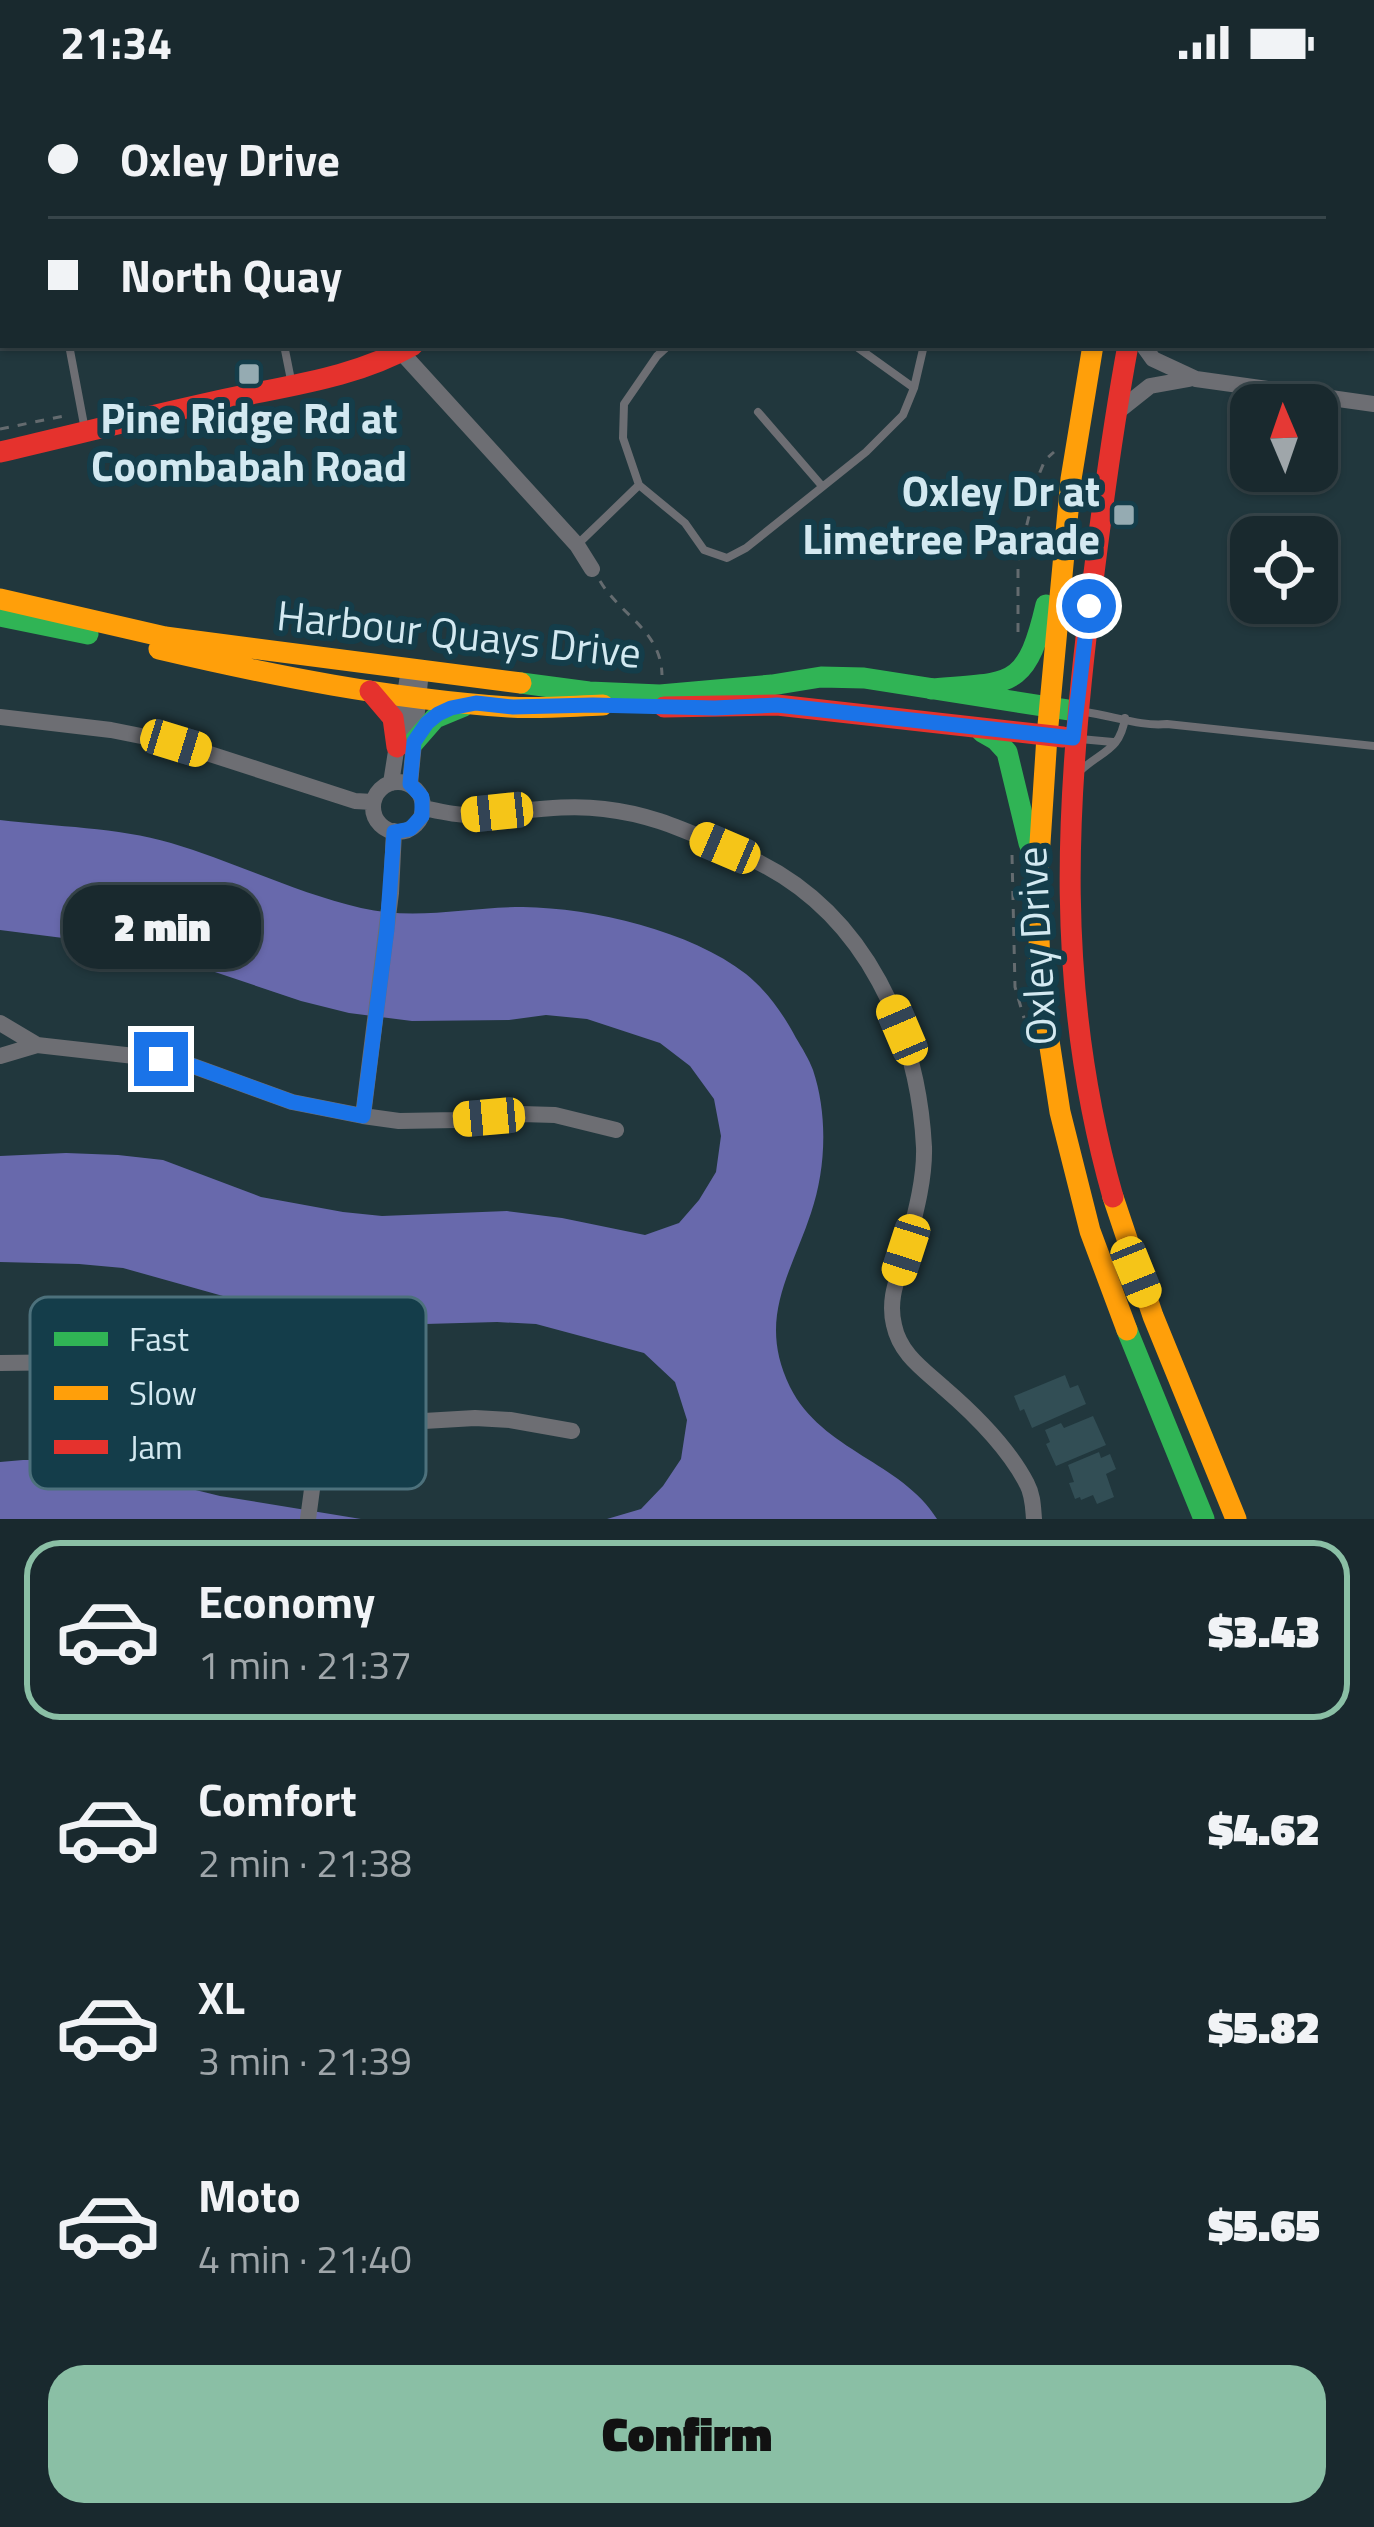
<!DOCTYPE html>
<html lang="en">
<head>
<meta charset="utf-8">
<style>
  body { margin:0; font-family:"Titillium Web",sans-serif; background:#223136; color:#f1f3f6; height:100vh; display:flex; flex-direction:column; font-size:45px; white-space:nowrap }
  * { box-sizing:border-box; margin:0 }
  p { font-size:39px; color:#9fa6aa }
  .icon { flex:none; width:66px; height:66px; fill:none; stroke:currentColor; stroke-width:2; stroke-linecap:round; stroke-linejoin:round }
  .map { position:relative; height:1435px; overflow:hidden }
  .sheet { display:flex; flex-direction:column; background:#19292e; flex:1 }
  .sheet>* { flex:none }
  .top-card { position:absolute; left:0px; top:0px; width:1374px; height:264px; box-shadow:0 3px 9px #0004,0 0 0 3px #37454a; display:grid; align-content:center; height:264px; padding:0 48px; background:#19292e }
  .needle { width:78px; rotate:358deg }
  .buttons { position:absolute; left:1230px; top:300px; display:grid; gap:24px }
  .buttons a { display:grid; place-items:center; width:108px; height:108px; border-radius:24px; background:#19292e; box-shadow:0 3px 9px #0004,0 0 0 3px #37454a; font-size:60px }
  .end { position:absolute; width:54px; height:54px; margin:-27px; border:15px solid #1a73e8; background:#fff; box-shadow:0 0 0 6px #fff }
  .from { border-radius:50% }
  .bubble { position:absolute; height:84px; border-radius:36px; background:#19292e; box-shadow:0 3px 9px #0004,0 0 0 3px #37454a; font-size:39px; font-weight:800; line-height:84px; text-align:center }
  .car { position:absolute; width:36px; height:72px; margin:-36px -18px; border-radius:15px; box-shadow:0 0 9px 3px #0007; background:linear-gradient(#f5c518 24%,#345 0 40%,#f5c518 0 76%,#345 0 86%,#f5c518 0) }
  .top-card b { display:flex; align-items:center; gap:42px; height:114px; font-size:45px }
  .top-card b+b { border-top:3px solid #37454a }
  .top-card i { width:30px; height:30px; background:#f1f3f6 }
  ul { padding:21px 0 0; list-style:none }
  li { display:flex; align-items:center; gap:36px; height:180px; margin:0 24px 18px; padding:0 24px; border:6px solid transparent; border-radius:36px }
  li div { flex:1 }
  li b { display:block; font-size:45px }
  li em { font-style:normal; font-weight:800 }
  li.on { border-color:#8abfa5 }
  li>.icon { width:108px; height:108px; stroke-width:1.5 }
  .action { display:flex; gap:24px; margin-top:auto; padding:24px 48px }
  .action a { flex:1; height:138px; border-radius:36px; background:#8abfa5; color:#111; font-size:48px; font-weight:800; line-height:138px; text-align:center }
  .status { display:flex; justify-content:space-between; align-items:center; height:84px; padding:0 60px; background:#19292e; direction:ltr }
  .status svg { height:33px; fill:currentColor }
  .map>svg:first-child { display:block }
  .water { fill:#6869ac }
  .building { fill:#324e55 }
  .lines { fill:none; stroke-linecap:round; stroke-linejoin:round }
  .path { stroke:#646b6f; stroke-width:3; stroke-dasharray:9 9; stroke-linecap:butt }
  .lane { stroke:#6d6e73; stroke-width:8 }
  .street { stroke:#6d6e73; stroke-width:16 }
  .fast { stroke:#30b455; stroke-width:21 }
  .slow { stroke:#ff9f0a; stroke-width:21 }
  .jam { stroke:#e5322d; stroke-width:21 }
  .route { stroke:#1a73e8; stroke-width:15 }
  .poi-dot { fill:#95abb2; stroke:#143d4a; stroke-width:4.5 }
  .labels { text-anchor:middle; stroke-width:12; stroke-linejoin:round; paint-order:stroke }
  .poi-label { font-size:42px; font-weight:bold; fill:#d3e9f1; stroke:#143d4a }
  .street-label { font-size:42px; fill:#d3e9f1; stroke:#143d4a }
  .key { fill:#143d4a; stroke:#4d717c; stroke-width:3 }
  .key-label { font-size:33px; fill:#d3e9f1 }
</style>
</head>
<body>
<div class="status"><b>21:34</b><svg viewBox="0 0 49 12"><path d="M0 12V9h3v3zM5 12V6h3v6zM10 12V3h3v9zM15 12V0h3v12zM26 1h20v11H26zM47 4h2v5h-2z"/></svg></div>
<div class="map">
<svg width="1374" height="1435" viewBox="0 0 1374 1435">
  <rect width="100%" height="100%" fill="#21373d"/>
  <path class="water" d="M0,736C56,743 117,743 171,759C235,778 296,809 361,824C416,837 468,823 523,823C593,824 691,847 746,890C767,907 784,931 796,954C802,964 809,975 813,986C828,1031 826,1085 811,1129C790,1192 757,1235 790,1303C822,1367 902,1378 937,1435H607L641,1425L663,1402L681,1375L687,1336L675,1298L644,1269L536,1240L497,1238L389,1241L266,1224L123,1184L79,1180L0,1178V1072L66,1069L118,1071L163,1076L261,1113L343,1128L382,1132L507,1127L562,1134L645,1151L679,1139L699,1116L716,1088L721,1052L714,1015L690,982L660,959L587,935L546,931L509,936L412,937L349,929L301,917L206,885L155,872L71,855L0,846Z
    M23,1376H73L220,1412L361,1435H0V1378Z"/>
  <path class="building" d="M1065,1291L1070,1304L1078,1301L1086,1320L1032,1344L1024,1325L1020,1327L1014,1312Z
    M1093,1332L1106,1361L1056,1382L1046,1360L1050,1358L1045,1346L1061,1339L1064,1344Z
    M1099,1368L1101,1374L1110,1370L1116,1385L1106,1390L1114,1413L1097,1420L1093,1411L1081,1416L1080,1413L1075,1415L1069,1399L1074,1398L1068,1381Z"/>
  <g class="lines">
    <path class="path" d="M1108,3L1109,0
      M0,345L69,331
      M600,497C621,532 661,546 662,591
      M1018,548V476L1040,388L1045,376L1054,368
      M1012,771L1015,903L1024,934"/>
    <path class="lane" d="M314,0L316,3
      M829,3L830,0
      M883,3V0
      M0,70L3,69
      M69,261L85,346
      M284,261L292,301
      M669,261L657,272L624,320L623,354L639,401L685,439L704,466L727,474L746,464L866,368L903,331L914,304L924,261
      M854,261L914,304
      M758,328L822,402
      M580,458L639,401
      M1084,628C1111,631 1141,643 1167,640L1374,662
      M1080,655L1113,658
      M1079,688C1100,667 1120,668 1125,634"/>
    <path class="street" d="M1317,0L1318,3
      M1371,131L1374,132
      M1143,261L1153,275L1196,295L1374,320
      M402,269L577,461L592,485
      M1116,329L1150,302L1189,295
      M0,633L111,646L176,659L355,717L373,718
      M373 723a25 25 0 1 1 50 0a25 25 0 1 1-50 0Z
      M391,699L409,585
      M410,700L421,586
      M424,724C438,727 454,731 468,731C514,730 558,719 604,725C648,730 677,743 717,760C730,766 745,772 758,778C866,832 918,948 924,1063C925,1095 915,1131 907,1162C900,1190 887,1212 894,1241C900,1270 923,1285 944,1304C973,1329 1009,1365 1027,1400C1033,1411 1033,1423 1034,1435
      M0,939L37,961L161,975L193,982L292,1018L363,1032L399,1037L457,1036L521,1030L555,1031L616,1046
      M0,972L37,961
      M363,1032L391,809L394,747
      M0,1279L83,1278L132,1287L226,1312L322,1331L407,1338L475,1334L510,1336L572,1347
      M308,1435L322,1331"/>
    <path class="fast" d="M0,532L88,550
      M521,599L589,608L660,611L772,601L821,593L864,594L1075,627
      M931,605C1011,598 1026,607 1046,521
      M982,648L996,656L1007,668L1029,759L1037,780
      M414,658L435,634L464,622
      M1127,1246L1204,1435"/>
    <path class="slow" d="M613,3L614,0
      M1093,261L1071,395L1047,652L1037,805L1041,905L1060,1028L1090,1147L1127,1246
      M0,515L165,553L521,599
      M159,565C274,592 391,615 509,623C540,625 572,622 603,621
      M1113,1113L1153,1232L1236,1435"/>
    <path class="jam" d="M1133,0V3
      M1163,0V3
      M0,368C72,351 145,333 217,317C284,302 353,295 413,261
      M370,607L393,634L397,663
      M664,623L777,621L1063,653
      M1113,1113C1054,907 1065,714 1092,505C1102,424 1113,342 1128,261"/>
  </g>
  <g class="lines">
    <path class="route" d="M161,975L193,982L292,1018L363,1032L387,845L394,748L410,745L422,732V713L410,700L414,658L427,639L438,630L451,624L476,619L513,623L593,621L715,624L777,621L1073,654L1089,522"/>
  </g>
  <g class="poi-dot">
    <rect x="237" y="278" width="24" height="24" rx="6"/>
    <rect x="1112" y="419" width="24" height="24" rx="6"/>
  </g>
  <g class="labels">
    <g class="poi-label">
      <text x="249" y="349">Pine Ridge Rd at<tspan x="249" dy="48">Coombabah Road</tspan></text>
      <text x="1100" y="422" text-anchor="end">Oxley Dr at<tspan x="1100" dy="48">Limetree Parade</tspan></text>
    </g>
    <g class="street-label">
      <text transform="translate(459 550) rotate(6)" y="15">Harbour Quays Drive</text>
      <text transform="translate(1036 862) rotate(-93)" y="15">Oxley Drive</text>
    </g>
  </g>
  <rect x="30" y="1213" width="396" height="192" rx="18" class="key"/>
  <rect x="54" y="1248" width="54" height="14" fill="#30b455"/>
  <rect x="54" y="1302" width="54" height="14" fill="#ff9f0a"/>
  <rect x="54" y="1356" width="54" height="14" fill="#e5322d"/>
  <g class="key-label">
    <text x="129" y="1267">Fast</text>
    <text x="129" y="1321">Slow</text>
    <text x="129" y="1375">Jam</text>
  </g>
</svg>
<div class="buttons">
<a><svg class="needle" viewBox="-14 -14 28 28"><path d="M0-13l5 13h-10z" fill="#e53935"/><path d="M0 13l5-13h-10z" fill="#9fa6aa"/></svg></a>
<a><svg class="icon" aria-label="locate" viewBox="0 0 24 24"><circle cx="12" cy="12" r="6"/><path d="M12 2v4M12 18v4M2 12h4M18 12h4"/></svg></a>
</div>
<i class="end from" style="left:1089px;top:522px"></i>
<i class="end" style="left:161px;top:975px"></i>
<div class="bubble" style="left:63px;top:801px;width:198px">2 min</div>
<i class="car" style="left:176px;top:659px;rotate:107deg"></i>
<i class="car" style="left:497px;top:728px;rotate:264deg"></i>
<i class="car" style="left:725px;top:764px;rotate:293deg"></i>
<i class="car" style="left:902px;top:946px;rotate:337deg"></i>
<i class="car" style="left:489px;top:1033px;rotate:265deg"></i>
<i class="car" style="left:906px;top:1166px;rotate:198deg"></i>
<i class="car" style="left:1136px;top:1188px;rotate:158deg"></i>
<div class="top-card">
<b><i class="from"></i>Oxley Drive</b>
<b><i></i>North Quay</b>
</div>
</div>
<section class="sheet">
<ul>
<li class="on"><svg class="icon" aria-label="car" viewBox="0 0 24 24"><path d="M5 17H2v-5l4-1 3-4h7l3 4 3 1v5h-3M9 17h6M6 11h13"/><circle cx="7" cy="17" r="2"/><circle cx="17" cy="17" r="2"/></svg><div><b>Economy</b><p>1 min · 21:37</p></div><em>$3.43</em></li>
<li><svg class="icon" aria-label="car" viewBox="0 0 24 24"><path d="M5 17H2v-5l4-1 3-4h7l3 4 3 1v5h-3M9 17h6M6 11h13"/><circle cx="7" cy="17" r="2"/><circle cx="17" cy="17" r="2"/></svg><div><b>Comfort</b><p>2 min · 21:38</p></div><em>$4.62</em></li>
<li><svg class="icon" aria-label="car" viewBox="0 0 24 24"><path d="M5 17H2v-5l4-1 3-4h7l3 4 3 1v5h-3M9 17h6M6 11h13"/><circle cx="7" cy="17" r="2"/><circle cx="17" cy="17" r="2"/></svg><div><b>XL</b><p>3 min · 21:39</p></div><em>$5.82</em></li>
<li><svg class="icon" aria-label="car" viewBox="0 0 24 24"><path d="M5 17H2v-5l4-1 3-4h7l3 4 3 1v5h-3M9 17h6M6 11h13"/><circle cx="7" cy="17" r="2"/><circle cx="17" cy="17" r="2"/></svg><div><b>Moto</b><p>4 min · 21:40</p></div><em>$5.65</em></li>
</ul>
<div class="action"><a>Confirm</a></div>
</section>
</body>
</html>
